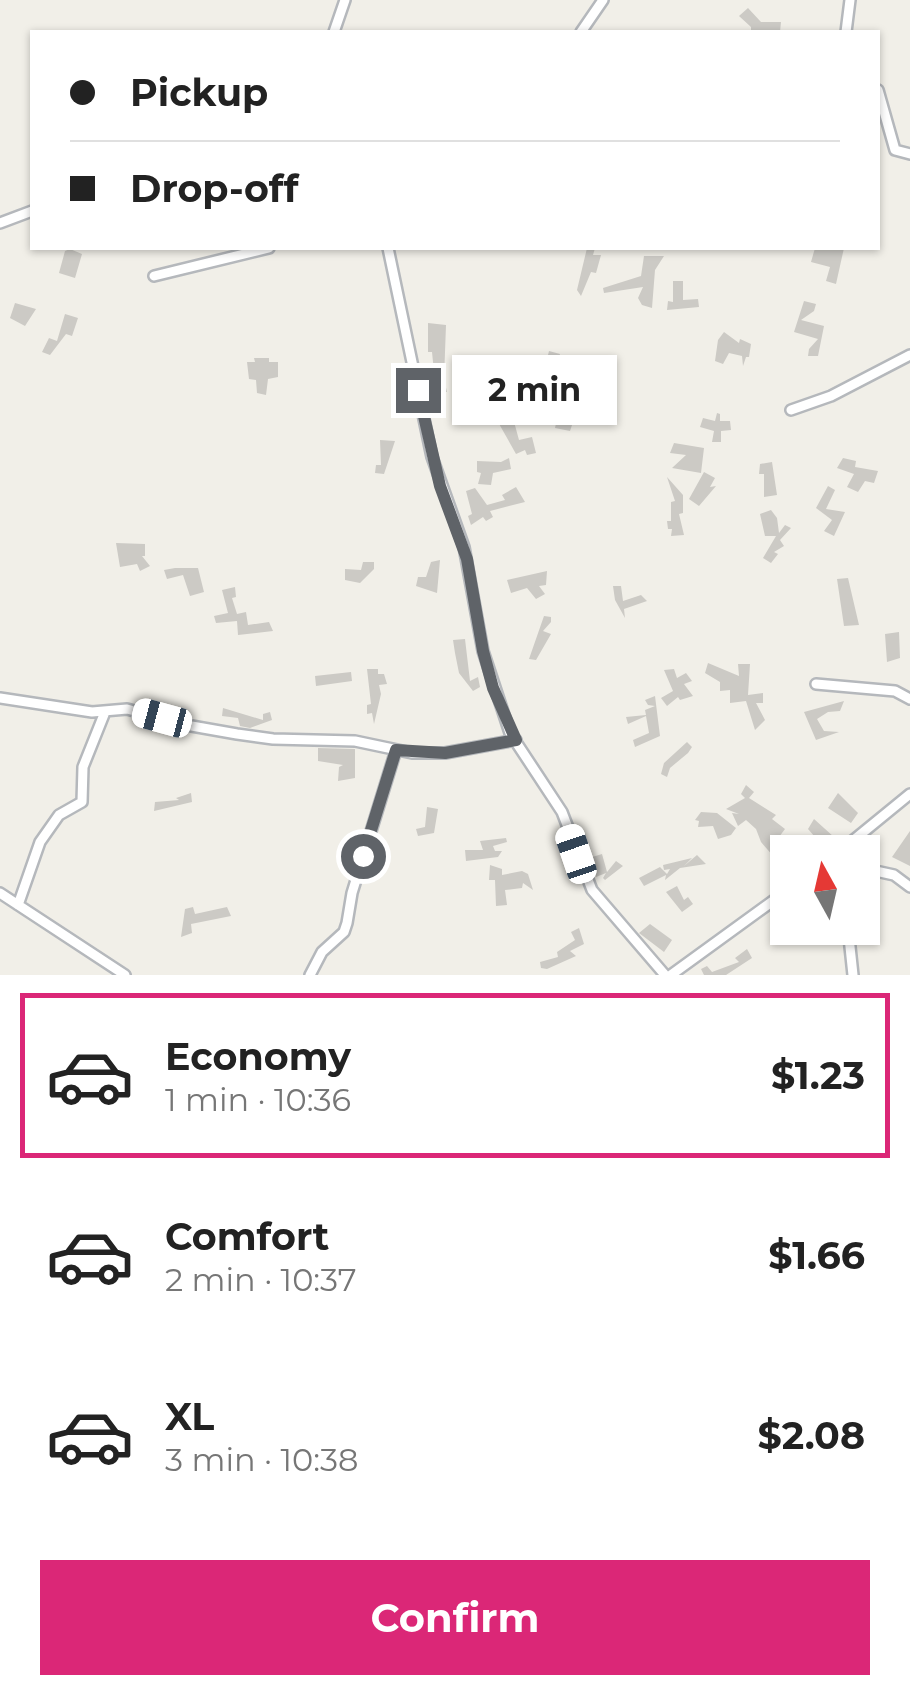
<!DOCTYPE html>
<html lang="en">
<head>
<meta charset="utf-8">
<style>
  body { margin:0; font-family:Montserrat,sans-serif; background:#f6f6f6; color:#222; height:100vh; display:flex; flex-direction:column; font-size:38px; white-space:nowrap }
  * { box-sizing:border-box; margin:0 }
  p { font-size:32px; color:#767676 }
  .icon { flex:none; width:55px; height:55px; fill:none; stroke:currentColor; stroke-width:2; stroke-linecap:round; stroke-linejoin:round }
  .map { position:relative; height:975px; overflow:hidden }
  .panel { display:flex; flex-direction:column; background:#fff; flex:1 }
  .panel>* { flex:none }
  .top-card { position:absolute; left:30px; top:30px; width:850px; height:220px; border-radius:0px; box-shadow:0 2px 8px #0004; display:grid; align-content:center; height:220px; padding:0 40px; background:#fff }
  .needle { width:65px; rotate:352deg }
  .tools { position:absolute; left:770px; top:835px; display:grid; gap:20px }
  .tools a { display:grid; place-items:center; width:110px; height:110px; border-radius:0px; background:#fff; box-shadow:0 2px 8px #0004; font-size:50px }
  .end { position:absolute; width:45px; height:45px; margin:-22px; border:12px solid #5f6368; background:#fff; box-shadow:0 0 0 5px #fff }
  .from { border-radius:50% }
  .bubble { position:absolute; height:70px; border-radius:0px; background:#fff; box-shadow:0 2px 8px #0004; font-size:32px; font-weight:700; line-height:70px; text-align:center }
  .car { position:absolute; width:30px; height:60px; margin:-30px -15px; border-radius:12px; box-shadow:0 0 8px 2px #0007; background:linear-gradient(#fff 24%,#345 0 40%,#fff 0 76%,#345 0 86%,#fff 0) }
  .top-card b { display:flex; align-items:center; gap:35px; height:95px; font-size:38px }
  .top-card b+b { border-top:2px solid #e0e0e0 }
  .top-card i { width:25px; height:25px; background:#222 }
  ul { padding:18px 0 0; list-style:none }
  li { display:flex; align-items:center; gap:30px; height:165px; margin:0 20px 15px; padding:0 20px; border:5px solid transparent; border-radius:0px }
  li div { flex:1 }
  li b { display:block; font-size:38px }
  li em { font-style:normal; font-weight:700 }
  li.active { border-color:#db2777 }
  li>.icon { width:90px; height:90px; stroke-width:1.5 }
  .cta { display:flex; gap:20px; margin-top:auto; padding:20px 40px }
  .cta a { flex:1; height:115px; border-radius:0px; background:#db2777; color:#fff; font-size:40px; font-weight:700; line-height:115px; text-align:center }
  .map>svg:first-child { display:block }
  .building { fill:#cccac5 }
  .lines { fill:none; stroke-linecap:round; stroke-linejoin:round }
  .street-casing { stroke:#b5b8bc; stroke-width:14 }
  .street { stroke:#fff; stroke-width:9 }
  .route { stroke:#5f6368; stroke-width:12 }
</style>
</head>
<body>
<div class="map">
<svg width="910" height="975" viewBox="0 0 910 975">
  <rect width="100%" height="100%" fill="#f1efe8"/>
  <path class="building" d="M748,8L761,22H781L780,32H751V27L739,16Z
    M587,248H595L593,255H601L596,273L591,272L581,296L577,290Z
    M815,248H844L836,284L826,281L830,267L811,262Z
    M70,249L82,254L75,278L59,273L65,251Z
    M644,256H664L655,270L652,308L642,305L638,298L643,287L604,293L603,288L641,276Z
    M673,281H683V300L698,299L699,307L667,310L668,301L673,302Z
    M804,301L816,304L814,311L801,320L824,326L818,356H808L809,349L818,339L794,332Z
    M15,303L36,309L25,326L10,318Z
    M65,314L78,318L72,336L66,334L50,355L42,352L49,338L57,341Z
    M428,323L446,325L444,379L447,392H436L432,352H428Z
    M724,332L739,343L740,339L751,344L749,357H746L743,366L742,356L729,353L723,364L715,361L718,340Z
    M549,351L560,354L553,378L537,379L538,366L545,367Z
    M254,358H269V362H278V377L268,379L266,395L257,393L256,380L249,379L247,362H255Z
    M560,402L572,406L578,403L569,418L574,419L570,431L555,428L557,419L564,413L558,410Z
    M717,413L720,414V421H730L731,430L721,431V442H712L714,431L700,427L703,418L715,421Z
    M513,418L519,440L532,437L536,453L527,455L525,450L516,454L498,422Z
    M380,440L395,441L384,474L375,473L376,465H381Z
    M674,443L704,448L701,473L672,468L686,455L670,453Z
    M509,458L511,469L493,473L491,485L478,484L481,473L477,472V461L501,462Z
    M843,458L856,461L855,467L878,471L874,483L865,481L858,492L847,487L854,474L837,468Z
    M772,462L777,495L764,497V474H759L760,464Z
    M704,472L715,478L710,487L716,486L699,506L689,499Z
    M667,477L683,495V513L679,514L684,535L671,536L672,529H668L667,521H671V502L675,501Z
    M828,486L835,490L826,509L845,512L834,536L824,531L832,520L816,508Z
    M516,487L525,502L490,511L493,517L486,521L483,517L471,525L468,516L472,514L466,491L475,488L487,505L505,500L502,495Z
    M771,510L777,518L779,533L785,525L791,528L780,540L784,546L774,552L778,554L771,563L763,558L776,536H765L760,514Z
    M116,543L145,544V556H142L150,566L140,571L137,564L120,567Z
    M440,560L437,593L416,586L418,577H426L431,562Z
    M363,562H374V569L360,583L345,580V569L361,570Z
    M175,568H198L204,592L190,596L183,575L167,579L164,570Z
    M547,571L546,585L539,586L545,594L536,599L527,588L511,593L507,580Z
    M848,578L859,625L844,626L837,579Z
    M613,586H621L623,601L641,595L647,601L624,609L625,618L615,600Z
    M235,587L236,597L232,598L237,614L246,612L248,625L269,622L273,631L238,635L237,621L216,623L214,616L228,613L222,590Z
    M544,616L551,617V622L543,631L551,634L536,660L529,659Z
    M899,632L900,658L887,662L885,634Z
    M465,639L470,681L478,677L480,687L473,691L459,673L455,653L453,640Z
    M708,663L739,676L738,664H750L748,695L763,693V703H756L765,720L755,730L746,701L730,703V690L720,691V682L705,673Z
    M367,669H378V674H384L387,684L379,685L381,694L374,724L372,713L367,714V705L371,704Z
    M674,669L677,678L686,673L692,681L684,684L693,696L680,700L678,697L667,706L661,698L673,691L664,670Z
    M351,672L352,681L316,686L315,676Z
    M655,696L660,736L635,747L633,740L649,733L646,716L628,724L626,717L646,715L645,710L655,706L648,705L645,700Z
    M844,701L840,711L828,712L817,719L824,731L839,732L816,740L804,712Z
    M223,708L263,720V714L270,712L272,720L250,728L240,726L238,718L222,716Z
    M687,742L692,747L688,753L670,768L667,777L661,774L664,763Z
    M318,748L355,749V778L338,781L339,767L343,765L318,761Z
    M746,785L754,792L749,798L776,815L772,819L785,829L776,841L783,849L774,857L761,842L756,829L746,820L738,826L732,813L739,814L726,809L745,798L741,794Z
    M191,793L192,802L154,811L155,802L179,800L176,798Z
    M838,793L858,813L851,823L828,808Z
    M427,807L438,809L434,833L418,836L416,829L425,827Z
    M701,812L717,813L736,828L731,835L718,839L713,826L698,827L699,821L695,820Z
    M814,819L834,837L817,852H802L815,837L808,829Z
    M910,831V866L892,857Z
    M506,838L507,842L493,846L495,851H502L498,857L466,861L465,850H483L480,841Z
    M602,854L607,872L616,861L623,866L605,880L603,878L606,873L596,877L589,858Z
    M697,855L706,864L680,868L665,880L666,875L644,886L639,878L660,867L667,874L670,869L664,870L663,865L692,858L684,866Z
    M490,865L502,869V875L522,871L528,874L533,890L523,883L522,888L505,890L507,905L496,906L495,880H489Z
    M677,886L684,900L688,897L693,904L682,912L666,892Z
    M193,907L195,914L227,907L231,916L191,924L192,933L181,937L185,909Z
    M650,924L672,940L664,952L639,933Z
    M579,928L584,944L570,951L576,956L547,969L541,968L540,962L558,957L557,952L575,940L571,932Z
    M747,949L752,958L726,975H704L701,969L707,966L712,972L739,962L735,958Z"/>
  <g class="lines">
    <g class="street-casing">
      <path id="street" d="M334,32L345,0
        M581,32L603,0
        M846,32L850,0
        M878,90L895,150L910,154
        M0,223L32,211
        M388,248L432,457L464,547L483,651L510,733L562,812L592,890L665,975
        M154,276L269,248
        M791,410L831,396L910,355
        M816,684L895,691L910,699
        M0,698L92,712L127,709L186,725L237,734L273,739L355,741L412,753H445L516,740
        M839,852L910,794
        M862,868L894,875L910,887
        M0,893L125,975
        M18,905L40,842L59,815L82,802L83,767L105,712
        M848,928L853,975
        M310,975L322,952L344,932L347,923L352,893L396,750
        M671,975L788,890"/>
    </g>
    <use href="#street" class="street"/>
  </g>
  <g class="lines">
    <path class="route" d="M363,856L396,750L445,753L516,740L493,688L483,651L467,559L440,486L418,390"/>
  </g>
</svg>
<div class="tools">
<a><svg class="needle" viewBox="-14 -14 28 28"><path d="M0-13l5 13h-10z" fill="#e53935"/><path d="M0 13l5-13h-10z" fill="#767676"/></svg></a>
</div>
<i class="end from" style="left:363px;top:856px"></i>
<i class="end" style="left:418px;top:390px"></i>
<div class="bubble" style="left:452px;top:355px;width:165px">2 min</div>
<i class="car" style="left:162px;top:718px;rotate:285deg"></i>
<i class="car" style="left:576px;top:854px;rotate:341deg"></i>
<div class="top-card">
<b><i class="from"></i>Pickup</b>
<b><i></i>Drop-off</b>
</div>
</div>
<section class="panel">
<ul>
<li class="active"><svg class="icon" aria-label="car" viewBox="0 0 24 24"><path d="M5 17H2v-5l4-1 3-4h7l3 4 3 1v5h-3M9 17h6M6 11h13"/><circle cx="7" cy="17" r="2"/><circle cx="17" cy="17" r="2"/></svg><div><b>Economy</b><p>1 min · 10:36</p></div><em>$1.23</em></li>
<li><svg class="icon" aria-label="car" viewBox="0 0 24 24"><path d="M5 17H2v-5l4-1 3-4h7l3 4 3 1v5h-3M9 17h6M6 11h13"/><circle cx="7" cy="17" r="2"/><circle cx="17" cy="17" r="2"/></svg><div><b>Comfort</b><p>2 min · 10:37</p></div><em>$1.66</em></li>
<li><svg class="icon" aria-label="car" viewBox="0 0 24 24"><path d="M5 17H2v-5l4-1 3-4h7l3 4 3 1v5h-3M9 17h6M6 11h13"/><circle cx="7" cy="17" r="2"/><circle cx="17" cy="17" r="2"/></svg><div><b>XL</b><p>3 min · 10:38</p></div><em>$2.08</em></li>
</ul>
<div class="cta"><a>Confirm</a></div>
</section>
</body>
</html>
